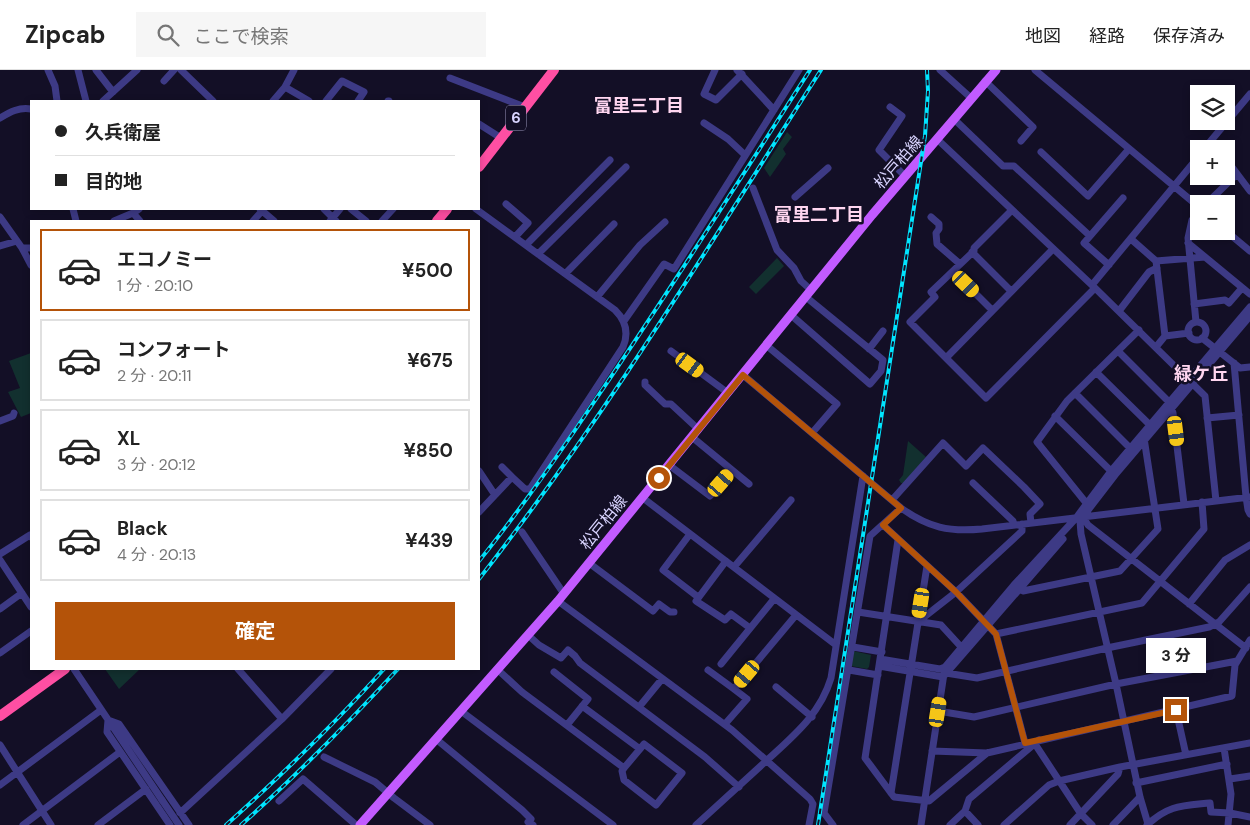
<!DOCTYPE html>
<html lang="ja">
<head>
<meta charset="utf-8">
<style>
  body { margin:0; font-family:"DM Sans","Noto Sans JP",sans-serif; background:#f6f6f6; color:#222; height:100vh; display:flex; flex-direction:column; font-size:19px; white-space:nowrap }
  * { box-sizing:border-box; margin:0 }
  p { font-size:16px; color:#767676 }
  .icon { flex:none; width:28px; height:28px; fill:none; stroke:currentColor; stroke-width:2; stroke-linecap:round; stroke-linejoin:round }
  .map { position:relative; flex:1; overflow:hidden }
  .side { position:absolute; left:30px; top:150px; width:450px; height:450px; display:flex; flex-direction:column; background:#fff; border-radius:0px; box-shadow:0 2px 8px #0003 }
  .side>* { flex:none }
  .hud { position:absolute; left:30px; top:30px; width:450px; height:110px; border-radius:0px; box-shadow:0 2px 8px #0003; display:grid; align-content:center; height:110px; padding:0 25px; background:#fff }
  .fabs { position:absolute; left:1190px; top:15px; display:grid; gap:10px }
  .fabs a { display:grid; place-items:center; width:45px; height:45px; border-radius:0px; background:#fff; box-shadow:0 2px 8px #0003; font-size:25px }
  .end { position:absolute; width:22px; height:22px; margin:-11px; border:6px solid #b45309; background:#fff; box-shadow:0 0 0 2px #fff }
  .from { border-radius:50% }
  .bubble { position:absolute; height:35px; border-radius:0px; background:#fff; box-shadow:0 2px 8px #0003; font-size:16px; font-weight:700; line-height:35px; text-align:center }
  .car { position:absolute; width:15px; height:30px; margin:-15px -8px; border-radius:6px; box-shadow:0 0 4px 1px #0007; background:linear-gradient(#f5c518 24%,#345 0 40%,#f5c518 0 76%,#345 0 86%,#f5c518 0) }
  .hud b { display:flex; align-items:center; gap:18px; height:48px; font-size:19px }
  .hud b+b { border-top:1px solid #e0e0e0 }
  .hud i { width:12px; height:12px; background:#222 }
  ul { padding:9px 0 0; list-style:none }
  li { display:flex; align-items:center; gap:15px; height:82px; margin:0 10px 8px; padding:0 15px; border:2px solid #e0e0e0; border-radius:0px }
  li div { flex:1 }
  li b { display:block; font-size:19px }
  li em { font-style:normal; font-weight:700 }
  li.on { border-color:#b45309 }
  li>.icon { width:45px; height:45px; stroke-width:1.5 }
  .button { display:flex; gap:10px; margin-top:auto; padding:10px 25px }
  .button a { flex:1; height:58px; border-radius:0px; background:#b45309; color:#fff; font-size:20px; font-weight:700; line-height:58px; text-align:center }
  header { display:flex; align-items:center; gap:30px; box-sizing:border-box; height:70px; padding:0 25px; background:#fff; border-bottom:1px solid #e0e0e0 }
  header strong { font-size:24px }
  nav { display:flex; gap:28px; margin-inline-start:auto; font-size:18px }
  .search { width:350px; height:45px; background:#f6f6f6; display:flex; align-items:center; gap:12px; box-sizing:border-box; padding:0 18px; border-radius:0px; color:#767676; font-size:19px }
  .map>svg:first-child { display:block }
  .green { fill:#12302f }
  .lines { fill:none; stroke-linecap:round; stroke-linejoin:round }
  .minor { stroke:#3d3a85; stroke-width:7 }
  .major { stroke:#c25bff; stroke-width:9 }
  .highway { stroke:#ff4fa3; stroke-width:10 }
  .rail-casing { stroke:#00e5ff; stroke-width:4 }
  .rail { stroke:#130f26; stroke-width:2; stroke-dasharray:5.5; stroke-linecap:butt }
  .minor-bridge { stroke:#3d3a85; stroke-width:7 }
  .route { stroke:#b45309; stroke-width:6 }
  .labels { text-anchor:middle; stroke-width:5; stroke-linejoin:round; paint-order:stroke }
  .shield { fill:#130f26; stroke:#9e99be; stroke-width:1 }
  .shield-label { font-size:15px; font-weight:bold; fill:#d9d4ff }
  .street-label { font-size:16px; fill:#d9d4ff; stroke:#130f26 }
  .neighbourhood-label { font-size:18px; font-weight:bold; fill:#ffd6f0; stroke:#130f26 }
</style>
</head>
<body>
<header>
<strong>Zipcab</strong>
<div class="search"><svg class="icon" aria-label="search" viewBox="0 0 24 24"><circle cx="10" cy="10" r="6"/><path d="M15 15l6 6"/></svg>ここで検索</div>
<nav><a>地図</a><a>経路</a><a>保存済み</a></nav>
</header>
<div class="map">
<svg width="1250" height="755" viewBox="0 0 1250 755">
  <rect width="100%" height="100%" fill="#130f26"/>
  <path class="green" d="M787,62L792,67L783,79L786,84L770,107L764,98Z
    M777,188L784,196L756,224L749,217Z
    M31,283V343L21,347L8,322L20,318L9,291Z
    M908,371L926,387L904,413H901L899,410L903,405Z
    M853,581L871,585L869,597L867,599L851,596Z
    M105,599H140L119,619Z"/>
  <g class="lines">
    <path class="minor" d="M48,0L55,16L57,31
      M78,0L86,31
      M96,0L113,22
      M181,0L213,31
      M715,0L704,24L716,30L742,4
      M737,0L774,40
      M940,0L971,28
      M1035,0L1199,137
      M450,8L525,37
      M164,11L174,0
      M985,11L1033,57L1021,71
      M285,17L309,31
      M103,31L137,0
      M273,31L285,17L294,0
      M326,31L342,11L364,22L358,31
      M388,31H389
      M890,37L902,46L879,80L905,106
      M0,48C10,42 19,37 31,39
      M954,49L1003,96H1014L1090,166
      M704,53L728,69L745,85
      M479,54L501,68
      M937,69L1095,218L1205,326L1216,431
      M1212,70L1218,79
      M1204,79L1250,24
      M1041,82L1088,126L1129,79
      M1226,89L1250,121
      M753,118L777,180L794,198L801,211L811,220
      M795,127L828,98
      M506,134L528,153L515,167
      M1206,134L1237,104
      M73,139L76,151
      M260,139L274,151
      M324,139L336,151
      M351,139L366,151
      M476,139L615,240C626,251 629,263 623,277L530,419H525L512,407L479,442
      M1012,140L974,178V181L931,222L935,227L910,252L986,328L1095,218
      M133,143L140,151
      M0,147L22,178
      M931,147L939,154V159L936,163L937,174L960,194
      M114,151L133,143L139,139
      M253,151L262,141
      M330,151L340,139
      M382,151L393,139
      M1226,161L1250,181
      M1131,169L1156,191L1165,266L1156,277
      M1188,173L1250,224
      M526,175L610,90
      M0,176L17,171
      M31,178H22L31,195
      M972,182L1011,221
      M538,184L626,97
      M1156,191L1205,187
      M1109,195L1084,173L1123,128
      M953,201L992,240
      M566,203L614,154
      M1092,215L1199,86
      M597,227L640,175L665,152
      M1194,234L1225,230L1229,233L1242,218
      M1119,241L1149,202L1157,198
      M791,245L870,314L881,301L883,290L806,227
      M624,251L664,194L674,199L799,0
      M1188 261a9 9 0 1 1 18 0a9 9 0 1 1-18 0Z
      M1196,252L1188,168L1192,150L1199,142
      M1165,266L1189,263
      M1202,268L1240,298L1250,297
      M766,275L837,334L812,363
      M869,279L883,261
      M671,281L728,323
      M1118,281L1169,332L1173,343L1184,434
      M946,288L1053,179
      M1234,293L1246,427L1248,440L1250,444
      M1096,302L1153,358
      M743,305L901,438C929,458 949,462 982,459L1250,427
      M645,312V315L665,334H671L698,359
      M1075,323L1130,378
      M1055,346L1114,404
      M1207,348L1239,345
      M0,351L13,346L14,343
      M692,367L749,414
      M669,395L710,426L733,401
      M502,397L512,407
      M479,401L495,425
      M973,413L1013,451L1014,455
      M643,428L836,575
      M892,430L943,373L966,396L983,378L1024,417L1040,434L1030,444L1031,453
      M1087,434L1037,372L1067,331L1139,260
      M1083,447L1088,455L1246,578
      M1082,448L1115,405L1250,246
      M1080,451L1081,464L1116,614L1140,727L1148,754
      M883,455L956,522L996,564L1025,673
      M522,462L564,524
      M690,464L663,500L698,527
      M898,470L865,688L894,727L929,731L987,683
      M0,484L30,465L31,467
      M0,490L31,537
      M726,491L696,531L725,550L731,544L750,558
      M589,493L653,541L659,534L670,542H674
      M734,497L791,430
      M1016,516L1023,521L1120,501L1158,459L1144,368
      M558,531L732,660L810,729L813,734L809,755
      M1189,534L1225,490L1250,475
      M0,539L22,523
      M858,542L941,555L963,579
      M919,551L956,522L1022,461V454
      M996,564L1142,533L1204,459L1202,432
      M528,565L539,575L561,588L568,580L575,586L580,593L705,687L739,717
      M853,577L882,582
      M0,583L31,561
      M880,589L940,599L945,597
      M721,594L774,529
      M879,596L943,607L1063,469
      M74,599L162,730
      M238,599L282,649
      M497,599L522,622L624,698L622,701L624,710L656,735L682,703L644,674L640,679L582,636
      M708,600L734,619L796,545
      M849,600L878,605
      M554,602L588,629L567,655
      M946,603L977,608L1107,578L1209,557L1219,552L1250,517
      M776,617L812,647
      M639,637L662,609
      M1176,640L1186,685
      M461,641L613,755
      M938,641L974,647L1116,614L1237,591
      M725,654L747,629L734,619
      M436,669L522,740L531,749L528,752L533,755
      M1035,674L1081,744L1092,755
      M0,675L51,755
      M1224,678L1231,724L1228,755
      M932,681L987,683L1232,626L1235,595L1250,570
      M324,687L375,712L394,728L430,755
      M624,698L640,679
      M1230,709L1250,706
      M1136,713L1227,694
      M0,715L101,640
      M891,723L927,496
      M279,731L303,709L356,755
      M965,741L978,755
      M180,743L282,649L331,599
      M23,755L120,682
      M98,755L146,719
      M170,755L107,662L108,650L119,654L189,755
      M696,755C719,734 742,713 765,692C792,667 820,645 831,608L863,406
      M833,755L824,743L870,466L901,438
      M921,755L945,597L1014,515L1076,448L1111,401L1250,237
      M950,755L965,741L969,729L1039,670
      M1004,755L1049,715L1059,711L1120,697L1250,673
      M1070,755L1118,704L1120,697
      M1113,755L1140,727
      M1147,755C1169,735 1181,736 1210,733L1211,742L1230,743L1250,747"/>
    <path class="major" d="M360,755L558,531L872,145L996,0"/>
    <path class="highway" d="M479,97L554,0
      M437,151L447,139
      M0,646L65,599"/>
    <g class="rail-casing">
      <path id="rail" d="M479,491C522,438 560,383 598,326C671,219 740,109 810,0
        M479,509C605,348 711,172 821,0
        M226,755C281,706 334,654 384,599
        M241,755C296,706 348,653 398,599
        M818,755L925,66L928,21L927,0"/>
    </g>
    <use href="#rail" class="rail"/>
    <path class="minor-bridge" d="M162,730L179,755"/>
  </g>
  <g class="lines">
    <path class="route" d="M659,408L743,305L901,438L883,455L956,522L996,564L1025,673L1176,640"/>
  </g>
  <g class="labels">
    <rect class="shield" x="506" y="35.5" width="20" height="25" rx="4"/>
    <g class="shield-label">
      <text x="516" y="53">6</text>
    </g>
    <g class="street-label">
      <text transform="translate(898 92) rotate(-49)" y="6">松戸柏線</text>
      <text transform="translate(603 452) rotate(-51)" y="6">松戸柏線</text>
    </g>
    <g class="neighbourhood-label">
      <text x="639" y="42">富里三丁目</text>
      <text x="819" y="151">富里二丁目</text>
      <text x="1201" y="310">緑ケ丘</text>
    </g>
  </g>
</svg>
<div class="fabs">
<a><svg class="icon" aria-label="layers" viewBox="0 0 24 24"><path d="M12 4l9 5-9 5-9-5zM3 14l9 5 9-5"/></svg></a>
<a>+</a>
<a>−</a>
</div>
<i class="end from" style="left:659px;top:408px"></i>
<i class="end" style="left:1176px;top:640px"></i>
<div class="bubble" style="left:1146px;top:568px;width:60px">3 分</div>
<i class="car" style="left:966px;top:214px;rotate:134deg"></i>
<i class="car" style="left:690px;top:295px;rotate:126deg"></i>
<i class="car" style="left:1176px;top:361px;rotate:173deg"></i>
<i class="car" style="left:721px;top:413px;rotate:41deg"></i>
<i class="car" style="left:921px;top:533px;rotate:189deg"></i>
<i class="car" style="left:747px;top:604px;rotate:220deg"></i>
<i class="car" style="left:938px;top:642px;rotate:9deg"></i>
<div class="hud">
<b><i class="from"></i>久兵衛屋</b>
<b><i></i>目的地</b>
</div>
<section class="side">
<ul>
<li class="on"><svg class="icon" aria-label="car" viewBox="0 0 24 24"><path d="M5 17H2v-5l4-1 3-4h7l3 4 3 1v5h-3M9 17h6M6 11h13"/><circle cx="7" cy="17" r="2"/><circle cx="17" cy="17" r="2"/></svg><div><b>エコノミー</b><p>1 分 · 20:10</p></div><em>¥500</em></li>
<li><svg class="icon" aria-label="car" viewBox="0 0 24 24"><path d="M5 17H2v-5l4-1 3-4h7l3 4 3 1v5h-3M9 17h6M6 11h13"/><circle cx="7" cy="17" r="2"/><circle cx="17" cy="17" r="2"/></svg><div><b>コンフォート</b><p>2 分 · 20:11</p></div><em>¥675</em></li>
<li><svg class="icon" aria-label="car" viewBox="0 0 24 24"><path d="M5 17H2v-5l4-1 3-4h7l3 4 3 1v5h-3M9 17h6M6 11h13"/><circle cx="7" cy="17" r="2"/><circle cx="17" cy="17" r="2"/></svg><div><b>XL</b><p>3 分 · 20:12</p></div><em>¥850</em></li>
<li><svg class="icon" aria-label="car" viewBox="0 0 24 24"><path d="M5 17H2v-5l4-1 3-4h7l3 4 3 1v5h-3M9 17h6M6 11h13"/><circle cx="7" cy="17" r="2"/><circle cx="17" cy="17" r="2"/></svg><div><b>Black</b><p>4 分 · 20:13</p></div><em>¥439</em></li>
</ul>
<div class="button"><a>確定</a></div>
</section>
</div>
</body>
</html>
